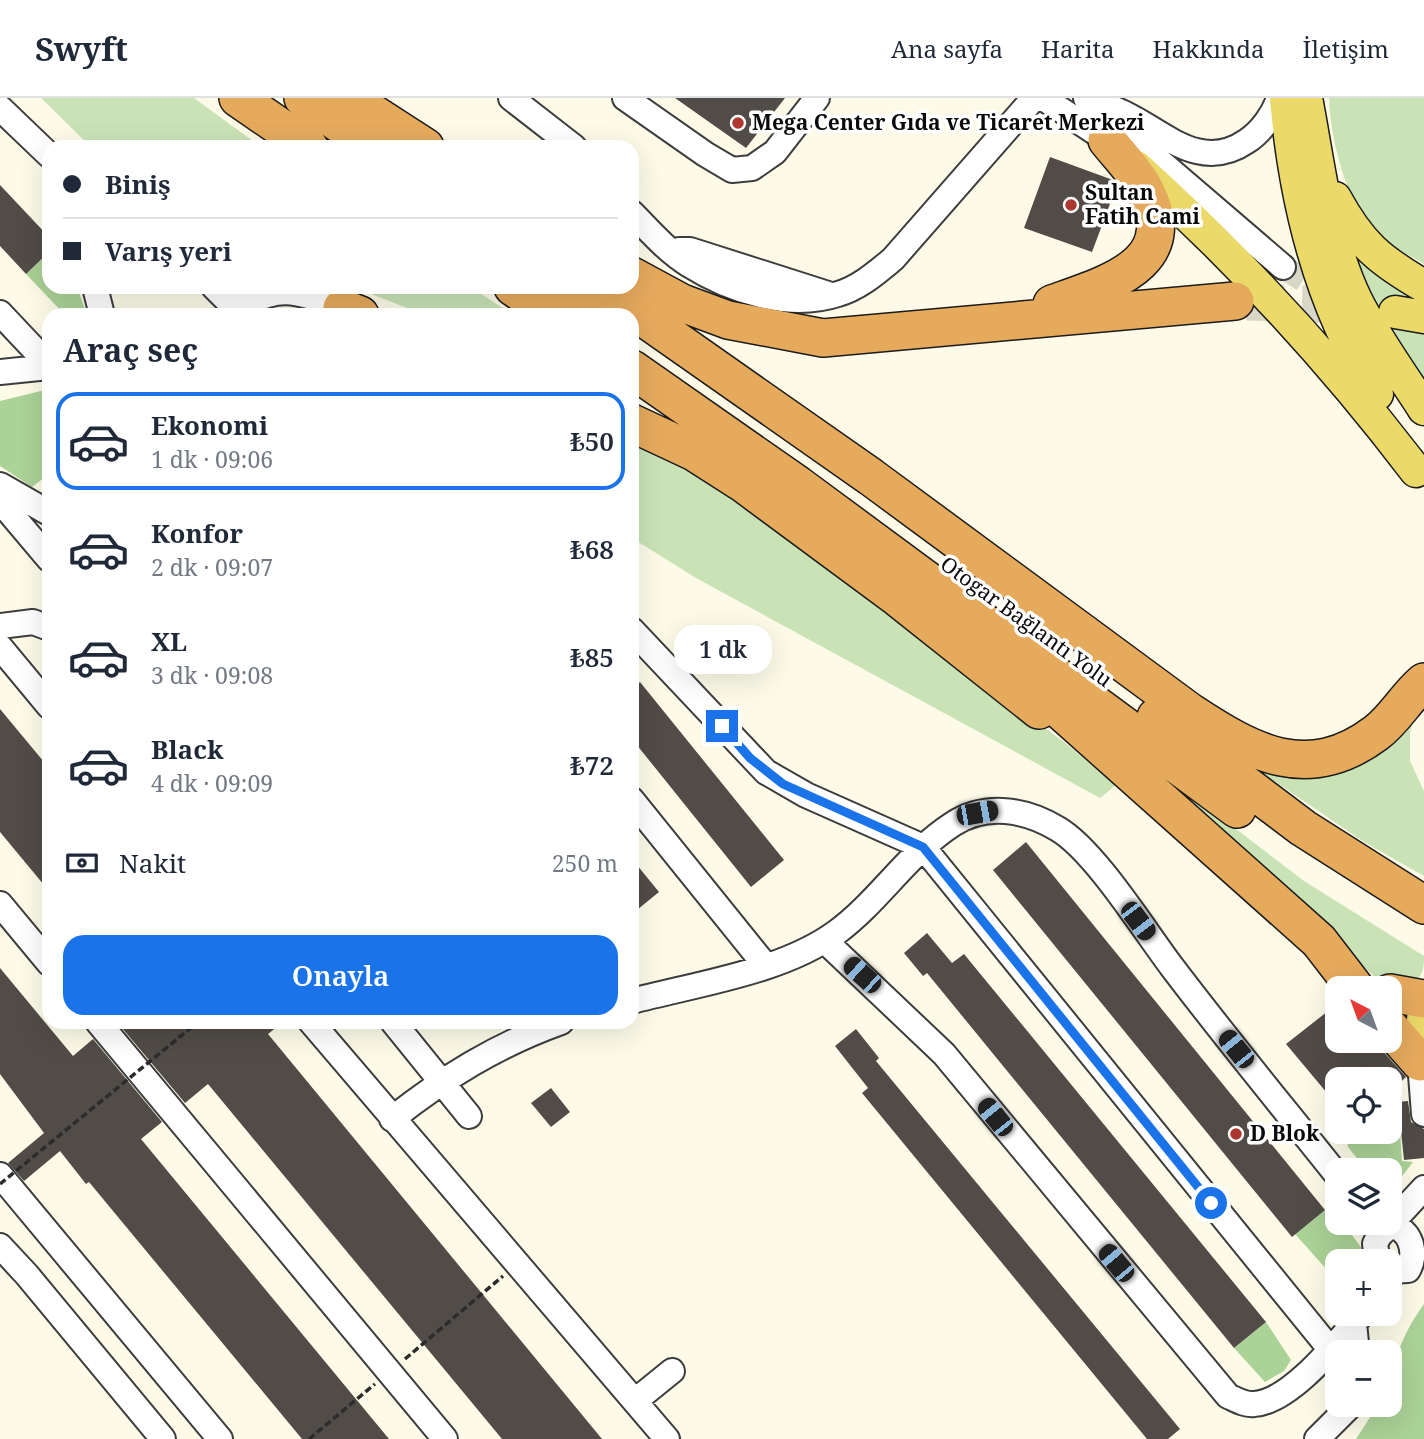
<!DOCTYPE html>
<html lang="tr">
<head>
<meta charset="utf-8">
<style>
  body { margin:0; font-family:"Noto Serif",serif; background:#f2f2f3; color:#1f2937; height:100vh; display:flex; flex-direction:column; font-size:26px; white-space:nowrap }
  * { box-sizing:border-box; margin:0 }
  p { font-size:23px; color:#747a83 }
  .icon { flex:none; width:38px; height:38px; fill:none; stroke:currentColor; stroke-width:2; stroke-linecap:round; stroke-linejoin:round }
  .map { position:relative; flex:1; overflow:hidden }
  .details { position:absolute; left:42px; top:210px; width:597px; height:721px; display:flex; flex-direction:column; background:#fff; border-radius:21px; box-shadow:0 7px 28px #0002 }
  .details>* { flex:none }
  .guide { position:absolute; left:42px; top:42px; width:597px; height:154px; border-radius:21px; box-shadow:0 7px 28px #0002; display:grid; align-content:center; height:154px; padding:0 21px; background:#fff }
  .needle { width:46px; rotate:319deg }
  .buttons { position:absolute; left:1325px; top:878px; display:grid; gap:14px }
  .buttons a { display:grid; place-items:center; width:77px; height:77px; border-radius:14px; background:#fff; box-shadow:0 7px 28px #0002; font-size:35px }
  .end { position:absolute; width:32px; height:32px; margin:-16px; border:9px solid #1a73e8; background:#fff; box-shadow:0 0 0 4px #fff }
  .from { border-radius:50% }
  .bubble { position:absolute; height:49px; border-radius:21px; background:#fff; box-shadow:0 7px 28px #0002; font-size:23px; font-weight:600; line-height:49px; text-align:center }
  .car { position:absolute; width:21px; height:42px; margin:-21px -10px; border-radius:9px; box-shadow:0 0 5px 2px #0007; background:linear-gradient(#222 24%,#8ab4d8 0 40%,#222 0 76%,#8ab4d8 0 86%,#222 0) }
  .guide b { display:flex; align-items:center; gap:24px; height:66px; font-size:26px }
  .guide b+b { border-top:2px solid #e0e1e3 }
  .guide i { width:18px; height:18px; background:#1f2937 }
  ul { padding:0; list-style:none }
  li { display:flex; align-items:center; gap:21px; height:98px; margin:0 14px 10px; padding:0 7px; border:4px solid transparent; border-radius:21px }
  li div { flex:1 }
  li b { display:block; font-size:26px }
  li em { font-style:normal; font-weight:600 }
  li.active { border-color:#1a73e8 }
  li>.icon { width:63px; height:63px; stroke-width:1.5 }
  h2 { padding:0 21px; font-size:32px; line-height:84px }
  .pay { display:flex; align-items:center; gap:18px; height:77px; padding:0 21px; font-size:26px }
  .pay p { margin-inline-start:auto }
  .action { display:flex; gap:14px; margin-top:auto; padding:14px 21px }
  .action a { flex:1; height:80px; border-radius:21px; background:#1a73e8; color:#fff; font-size:28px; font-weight:600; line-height:80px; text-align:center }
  header { display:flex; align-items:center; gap:42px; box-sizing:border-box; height:98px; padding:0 35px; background:#fff; border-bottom:2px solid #e0e1e3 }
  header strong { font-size:33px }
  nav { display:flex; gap:38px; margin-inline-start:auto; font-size:24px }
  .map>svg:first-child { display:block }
  .green { fill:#c9e3b6 }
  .forest { fill:#abd297 }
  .building { fill:#514c47 }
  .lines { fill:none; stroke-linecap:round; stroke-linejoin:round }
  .minor-tunnel { stroke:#d9d7c7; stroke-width:24; stroke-dasharray:24 12; stroke-linecap:butt }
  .highway-tunnel { stroke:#d9d7c7; stroke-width:37; stroke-dasharray:37 18; stroke-linecap:butt }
  .minor-casing { stroke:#3d3d3d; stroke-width:28 }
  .major-casing { stroke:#1b1b1b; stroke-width:35 }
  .highway-casing { stroke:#1b1b1b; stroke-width:40 }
  .path { stroke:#2c2c2c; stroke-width:3.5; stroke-dasharray:7 3.5; stroke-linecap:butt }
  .minor { stroke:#fff; stroke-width:24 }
  .major { stroke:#ebd96a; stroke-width:32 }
  .highway { stroke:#e6aa5d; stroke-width:37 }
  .path-bridge { stroke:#2c2c2c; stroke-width:3.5; stroke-dasharray:7 3.5; stroke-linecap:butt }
  .route { stroke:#1a73e8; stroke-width:9 }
  .poi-dot { fill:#ab3730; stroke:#fff; stroke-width:2.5 }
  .labels { text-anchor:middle; stroke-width:7; stroke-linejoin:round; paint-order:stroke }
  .poi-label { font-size:21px; font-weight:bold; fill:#0a0a0a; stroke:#fff; text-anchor:start }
  .street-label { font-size:21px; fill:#0a0a0a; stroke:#fff }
</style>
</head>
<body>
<header>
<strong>Swyft</strong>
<nav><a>Ana sayfa</a><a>Harita</a><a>Hakkında</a><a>İletişim</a></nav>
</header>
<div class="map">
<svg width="1424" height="1341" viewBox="0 0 1424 1341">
  <rect width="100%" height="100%" fill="#fdfbe8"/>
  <path class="green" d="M41,0H194L261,49H91Z
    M1329,0H1424V166C1410,157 1389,149 1377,138C1347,109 1330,40 1329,0Z
    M1349,139L1424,197V293L1345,152Z
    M353,189H471L513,217H425Z
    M632,342L687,365L1064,644L1116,687L1100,700L696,480L632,440Z
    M1418,608L1410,634V663L1424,693V778L1364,744L1264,676L1268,668Z
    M1104,630L1304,783L1424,858C1424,871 1423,878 1412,886L1383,884L1375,879Z"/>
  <path class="forest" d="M49,154V189H77L87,217H65L26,176Z
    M49,291V376L32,389L0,368V303Z
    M1399,1018L1402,1063L1413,1064L1390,1094V1073H1367L1348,1049L1347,1041L1352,1034H1390V1021Z
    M1325,1112L1337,1120V1125H1343L1372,1164H1337V1183L1295,1136Z
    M1424,1206V1341H1356L1378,1307H1390C1390,1268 1401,1238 1424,1206Z
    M1266,1224L1291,1262L1284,1273L1265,1284L1234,1250Z"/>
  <path class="building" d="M675,0H785L746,50Z
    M1050,59L1113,82L1117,87L1092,154L1024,130Z
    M0,87L49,139V154L26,176L0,148Z
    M640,584L784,762L751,789L632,641V591Z
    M0,611L49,670V793L0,734Z
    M1026,744L1325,1112L1292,1139L993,772Z
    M632,761L659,794L632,816Z
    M927,835L952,865L964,856L1266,1224L1234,1250L927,875L923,878L904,855Z
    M0,870L73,958L93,941L162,1024L141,1041L389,1341H302L89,1084L86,1086L60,1053L24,1083L8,1065L44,1035L0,976Z
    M1337,906V943H1374L1406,979L1390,994V982H1337V1007L1286,946Z
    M117,924H283L268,936L602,1341H502L208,986L185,1005Z
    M856,931L879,960L876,963L1180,1331L1168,1341H1147L862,995L868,990L835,948Z
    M551,990L570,1014L551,1029L531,1005Z
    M1408,1003L1411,1024L1424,1031V1060L1404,1062L1398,1004Z"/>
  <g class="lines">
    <path class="minor-tunnel" d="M1283,169L1337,203"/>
    <path class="highway-tunnel" d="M1247,204L1343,207"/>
    <g class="minor-casing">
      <path id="minor" d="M511,0L574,49
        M625,0L705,56L732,72L752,70L775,54L817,0
        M1043,0L1107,42
        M1086,0L1283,169
        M1109,9C1156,24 1195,79 1247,43C1261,34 1274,16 1279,0
        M0,10L49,57
        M632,115C650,133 667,153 688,166C731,193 789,212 838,196C859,190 876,175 893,161L1034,0
        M679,152H690L828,196
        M95,189L102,217
        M214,189L236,211L233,217
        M236,211C281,185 296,193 342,210
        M0,215L49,267
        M0,274L49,269
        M0,387L49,415
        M0,403L49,461
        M0,528L33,524L49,530
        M632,532L766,674L806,697L923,749L1330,1251
        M0,549L49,608
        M632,702L765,867
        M0,806L49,865
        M825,843L944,956L1228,1298C1237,1302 1245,1307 1254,1306C1291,1304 1338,1243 1362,1216
        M632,903C696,886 783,874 837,834C879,803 908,755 953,726C986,705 1025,711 1058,731C1095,753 1144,832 1172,869C1225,939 1282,1008 1337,1077
        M98,924L445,1341
        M311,924L667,1341
        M393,924L469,1018
        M1420,964L1424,1016
        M392,1021C445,979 497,947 561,924
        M0,1077L220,1341
        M1381,1131L1383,1134L1424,1090
        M0,1148L27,1177L163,1341
        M1378,1164L1375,1146C1391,1108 1424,1143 1408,1172L1390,1173
        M1354,1225L1357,1255
        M635,1303L672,1273
        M1317,1341L1351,1307"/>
    </g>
    <g class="major-casing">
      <path id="major" d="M1286,0C1295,104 1320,208 1377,296
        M1306,0C1319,67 1326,140 1356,202C1375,240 1401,275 1424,311
        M1136,69C1238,161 1333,264 1416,373
        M1335,100C1360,146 1379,162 1424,188
        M1395,214L1424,219
        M1424,909L1420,964H1424"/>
    </g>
    <g class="highway-casing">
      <path id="highway" d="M238,0L309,49
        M303,0L372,49
        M349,0L425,49
        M632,178L682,205L728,222L823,240L1235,203
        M513,189L554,217
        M569,189L607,217
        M600,189L871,379L1190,614C1252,655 1308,686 1376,635C1395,621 1406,599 1424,584
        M1052,206C1111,185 1188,164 1141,85C1131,69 1118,56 1107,42
        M342,210L360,217
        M632,271L798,387L1237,711
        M632,325L694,354L744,386L898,500L1039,612
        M1025,585L1051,604L1319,843L1356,891
        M1156,619L1303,730L1424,807
        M1390,895L1424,901
        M1390,930L1420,964"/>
    </g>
    <path class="path" d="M405,1261L503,1178
      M309,1341L375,1286"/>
    <use href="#minor" class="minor"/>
    <use href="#major" class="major"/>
    <use href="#highway" class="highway"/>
    <path class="path-bridge" d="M0,1086L198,924"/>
  </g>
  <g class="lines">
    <path class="route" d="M722,628L750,660L783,686L923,749L1211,1105"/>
  </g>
  <g class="poi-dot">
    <circle cx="738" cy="25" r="7"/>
    <circle cx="1071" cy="107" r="7"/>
    <circle cx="1236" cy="1036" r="7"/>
  </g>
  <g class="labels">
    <g class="poi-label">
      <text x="752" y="32">Mega Center Gıda ve Ticaret Merkezi</text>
      <text x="1085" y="102">Sultan<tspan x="1085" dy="24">Fatih Cami</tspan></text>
      <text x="1250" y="1043">D Blok</text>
    </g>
    <g class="street-label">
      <text transform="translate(1026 524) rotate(36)" y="7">Otogar Bağlantı Yolu</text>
    </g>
  </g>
</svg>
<div class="buttons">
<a><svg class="needle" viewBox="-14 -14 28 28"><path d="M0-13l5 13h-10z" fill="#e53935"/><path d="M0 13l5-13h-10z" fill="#747a83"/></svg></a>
<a><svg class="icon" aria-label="locate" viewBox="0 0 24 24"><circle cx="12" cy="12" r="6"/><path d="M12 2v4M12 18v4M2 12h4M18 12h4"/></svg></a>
<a><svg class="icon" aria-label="layers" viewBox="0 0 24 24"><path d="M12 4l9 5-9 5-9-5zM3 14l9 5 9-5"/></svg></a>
<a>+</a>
<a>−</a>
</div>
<i class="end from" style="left:1211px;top:1105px"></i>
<i class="end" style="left:722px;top:628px"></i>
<div class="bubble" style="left:674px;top:527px;width:98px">1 dk</div>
<i class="car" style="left:977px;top:715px;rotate:80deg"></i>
<i class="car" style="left:1138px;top:823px;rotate:143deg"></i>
<i class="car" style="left:862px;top:877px;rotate:312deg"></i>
<i class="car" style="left:1236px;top:951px;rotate:321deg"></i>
<i class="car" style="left:995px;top:1019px;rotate:321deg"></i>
<i class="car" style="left:1116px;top:1165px;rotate:320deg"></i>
<div class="guide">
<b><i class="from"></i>Biniş</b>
<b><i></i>Varış yeri</b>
</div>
<section class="details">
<h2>Araç seç</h2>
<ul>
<li class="active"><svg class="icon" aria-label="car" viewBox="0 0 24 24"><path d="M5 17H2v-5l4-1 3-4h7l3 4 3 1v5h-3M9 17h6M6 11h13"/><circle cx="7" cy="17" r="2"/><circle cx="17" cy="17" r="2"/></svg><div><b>Ekonomi</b><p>1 dk · 09:06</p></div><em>₺50</em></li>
<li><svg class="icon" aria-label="car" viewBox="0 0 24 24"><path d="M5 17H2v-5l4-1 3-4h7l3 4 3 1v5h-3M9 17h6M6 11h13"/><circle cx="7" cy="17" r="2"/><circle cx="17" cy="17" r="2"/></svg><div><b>Konfor</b><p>2 dk · 09:07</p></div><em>₺68</em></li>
<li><svg class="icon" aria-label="car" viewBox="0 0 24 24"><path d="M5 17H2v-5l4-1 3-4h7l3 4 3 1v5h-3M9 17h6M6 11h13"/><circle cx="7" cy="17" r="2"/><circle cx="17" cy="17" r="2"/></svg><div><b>XL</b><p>3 dk · 09:08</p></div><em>₺85</em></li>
<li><svg class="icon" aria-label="car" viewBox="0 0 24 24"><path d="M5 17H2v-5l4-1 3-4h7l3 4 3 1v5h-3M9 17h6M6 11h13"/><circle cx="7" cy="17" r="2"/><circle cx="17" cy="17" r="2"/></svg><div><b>Black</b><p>4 dk · 09:09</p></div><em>₺72</em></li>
</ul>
<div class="pay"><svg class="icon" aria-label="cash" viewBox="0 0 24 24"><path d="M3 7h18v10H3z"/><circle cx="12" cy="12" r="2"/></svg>Nakit<p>250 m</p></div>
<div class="action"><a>Onayla</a></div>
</section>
</div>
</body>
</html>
